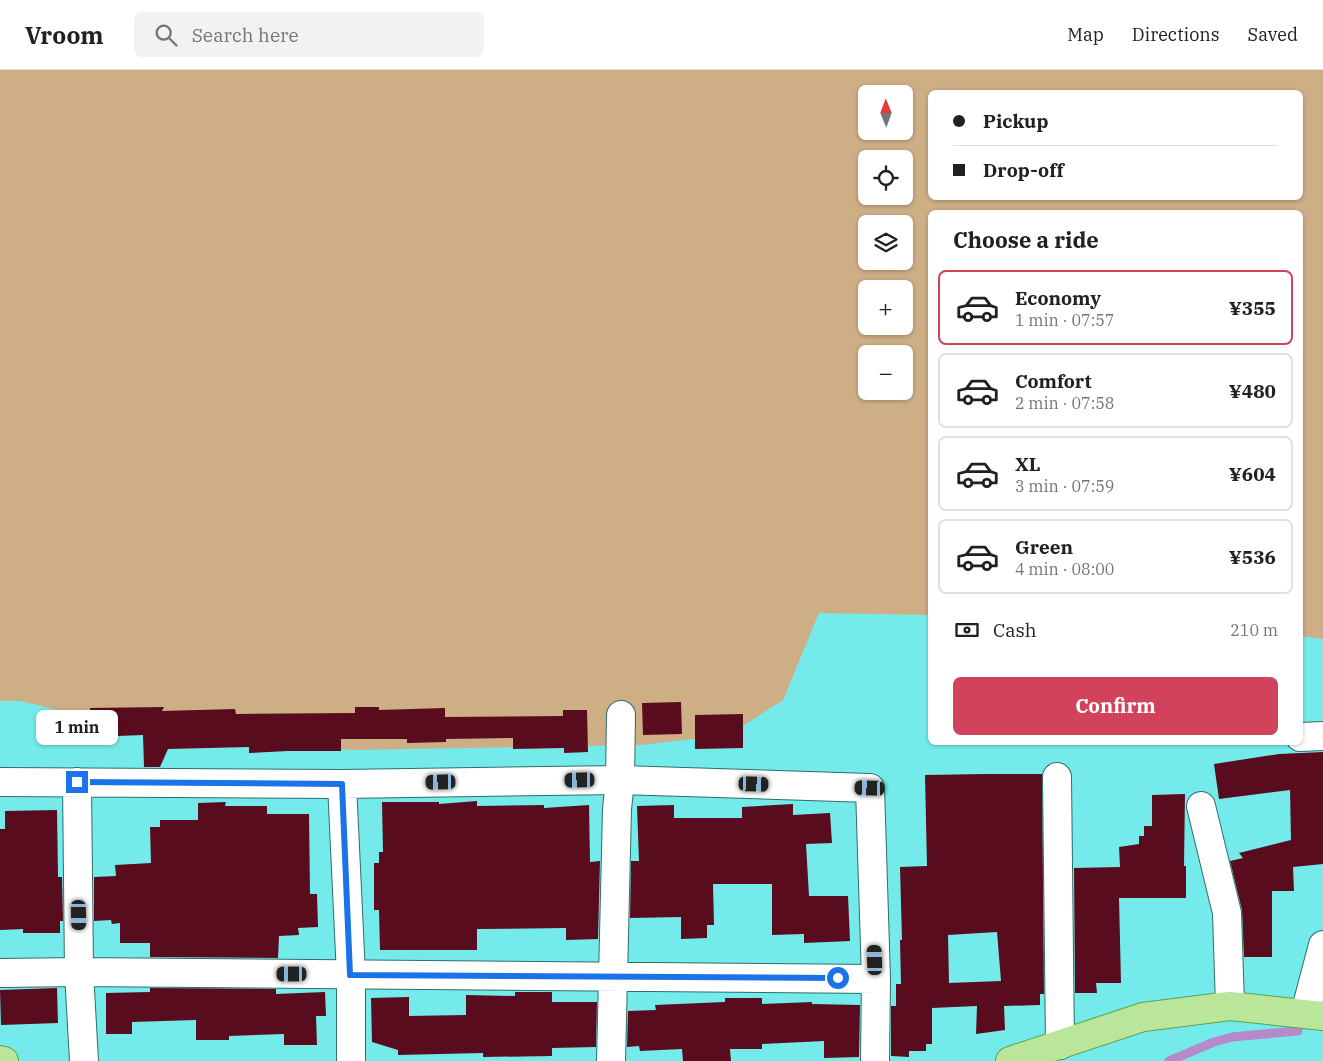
<!DOCTYPE html>
<html lang="en">
<head>
<meta charset="utf-8">
<style>
  body { margin:0; font-family:"IBM Plex Serif",serif; background:#f2f2f2; color:#202124; height:100vh; display:flex; flex-direction:column; font-size:19px; white-space:nowrap }
  * { box-sizing:border-box; margin:0 }
  p { font-size:16px; color:#757577 }
  .icon { flex:none; width:28px; height:28px; fill:none; stroke:currentColor; stroke-width:2; stroke-linecap:round; stroke-linejoin:round }
  .map { position:relative; flex:1; overflow:hidden }
  .details { position:absolute; left:928px; top:140px; width:375px; height:535px; display:flex; flex-direction:column; background:#fff; border-radius:8px; box-shadow:0 1px 4px #0004 }
  .details>* { flex:none }
  .top-card { position:absolute; left:928px; top:20px; width:375px; height:110px; border-radius:8px; box-shadow:0 1px 4px #0004; display:grid; align-content:center; height:110px; padding:0 25px; background:#fff }
  .needle { width:32px; rotate:359deg }
  .controls { position:absolute; left:858px; top:15px; display:grid; gap:10px }
  .controls a { display:grid; place-items:center; width:55px; height:55px; border-radius:8px; background:#fff; box-shadow:0 1px 4px #0004; font-size:25px }
  .end { position:absolute; width:22px; height:22px; margin:-11px; border:6px solid #1a73e8; background:#fff; box-shadow:0 0 0 2px #fff }
  .from { border-radius:50% }
  .bubble { position:absolute; height:35px; border-radius:8px; background:#fff; box-shadow:0 1px 4px #0004; font-size:16px; font-weight:700; line-height:35px; text-align:center }
  .car { position:absolute; width:15px; height:30px; margin:-15px -8px; border-radius:6px; box-shadow:0 0 4px 1px #0007; background:linear-gradient(#222 24%,#8ab4d8 0 40%,#222 0 76%,#8ab4d8 0 86%,#222 0) }
  .top-card b { display:flex; align-items:center; gap:18px; height:48px; font-size:19px }
  .top-card b+b { border-top:1px solid #e0e0e0 }
  .top-card i { width:12px; height:12px; background:#202124 }
  ul { padding:0; list-style:none }
  li { display:flex; align-items:center; gap:15px; height:75px; margin:0 10px 8px; padding:0 15px; border:2px solid #e0e0e0; border-radius:8px }
  li div { flex:1 }
  li b { display:block; font-size:19px }
  li em { font-style:normal; font-weight:700 }
  li.current { border-color:#d2425b }
  li>.icon { width:45px; height:45px; stroke-width:1.5 }
  h2 { padding:0 25px; font-size:22px; line-height:60px }
  .pay { display:flex; align-items:center; gap:12px; height:55px; padding:0 25px; font-size:19px }
  .pay p { margin-inline-start:auto }
  .action { display:flex; gap:10px; margin-top:auto; padding:10px 25px }
  .action a { flex:1; height:58px; border-radius:8px; background:#d2425b; color:#fff; font-size:20px; font-weight:700; line-height:58px; text-align:center }
  header { display:flex; align-items:center; gap:30px; box-sizing:border-box; height:70px; padding:0 25px; background:#fff; border-bottom:1px solid #e0e0e0 }
  header strong { font-size:24px }
  nav { display:flex; gap:28px; margin-inline-start:auto; font-size:18px }
  .search { width:350px; height:45px; background:#f2f2f2; display:flex; align-items:center; gap:12px; box-sizing:border-box; padding:0 18px; border-radius:8px; color:#757577; font-size:19px }
  .map>svg:first-child { display:block }
  .green { fill:#cdae85; fill-rule:evenodd }
  .lines { fill:none; stroke-linecap:round; stroke-linejoin:round }
  .stream { stroke:#b589ca; stroke-width:9 }
  .building { fill:#590c1d; fill-rule:evenodd }
  .minor-casing { stroke:#2d6d6c; stroke-width:30 }
  .major-casing { stroke:#5ca150; stroke-width:30 }
  .minor { stroke:#fff; stroke-width:28 }
  .major { stroke:#b9e69b; stroke-width:28 }
  .route { stroke:#1a73e8; stroke-width:6 }
</style>
</head>
<body>
<header>
<strong>Vroom</strong>
<div class="search"><svg class="icon" aria-label="search" viewBox="0 0 24 24"><circle cx="10" cy="10" r="6"/><path d="M15 15l6 6"/></svg>Search here</div>
<nav><a>Map</a><a>Directions</a><a>Saved</a></nav>
</header>
<div class="map">
<svg width="1323" height="991" viewBox="0 0 1323 991">
  <rect width="100%" height="100%" fill="#74ebea"/>
  <path class="green" d="M0,0H1323V569L1300,566V142H930V545L819,543L783,630L729,665L641,675L352,680L125,657L21,631H0ZM930,22H1300V128H930ZM866,24H904V61H866ZM866,89H904V126H866ZM866,154H904V191H866ZM866,219H904V256H866ZM866,284H904V321H866Z"/>
  <g class="lines">
    <path class="stream" d="M1169,991L1214,972L1232,967L1298,961"/>
  </g>
  <path class="building" d="M681,632L682,664L643,665L642,633Z
    M164,637L162,641L235,639L236,644L355,643V637H379V640L445,638V647L563,646V640H587L588,682L564,683V678L513,679V668L446,669V672L407,673V669H341V681H288L249,683V677L168,679L160,697H144L143,665L91,667L90,638Z
    M743,644V678L695,679V645Z
    M1323,682V794L1293,797L1294,821H1272V887H1244L1242,840L1230,791L1243,788L1239,783L1291,770L1290,720L1219,729L1214,694L1279,684Z
    M985,704H1042L1044,924H1040V935L1004,936L1005,960L976,964L977,936L932,938V974H926V981H909V987L891,986V936H896V914H901L900,870H902L900,797L927,796L925,705ZM997,862L1001,911L949,913L948,865Z
    M1185,724L1184,796H1186V828H1119L1121,913H1096L1097,923H1075L1074,798L1120,797L1119,777L1139,774V766H1144V756H1152V725Z
    M477,731V736L544,735V738L589,735L590,792L600,791L598,869L566,870V858L477,859V880H380L379,840H374V793H379V782H383L382,732H439V734Z
    M226,732L225,736H267V744H309L310,824H317L318,857L298,858L299,865L279,866L278,888L150,887V873H120V853L112,854L111,850L94,851V807L116,806L115,795L151,793L150,757H160V750H198V733Z
    M793,734V745L830,743L832,773L806,774L809,826H848L850,871L804,873V864L772,865V814H713L714,855H707V868L681,869V847L630,848L631,791H639L637,736L674,735V748H742V737Z
    M57,740L58,807H62L63,851H60V863H23V859L0,860V759H5V741Z
    M57,918L58,953L1,955L0,920Z
    M150,918L276,919V924L325,922L326,946H316L317,975H284V964L229,966V970H196V950L132,952V964H106V923L150,922Z
    M515,922H552V932H597L596,977L552,978V986L483,987V983L398,985V980L372,972L371,928L409,927V946L466,945V925L515,926Z
    M725,928H762V934L812,932V934L860,935L859,987L824,988V971L762,974V979H730L731,991H683L682,979L640,981L639,976L627,977L628,941L656,940L655,935L725,932Z"/>
  <g class="lines">
    <g class="minor-casing">
      <path id="minor" d="M1300,667L1323,666
        M1057,707L1060,975
        M0,712L342,714L620,710L870,718L876,909L875,991
        M77,712L79,902L84,991
        M342,714L351,905V991
        M1201,736L1227,843L1230,936
        M0,903L79,902L876,909
        M1305,943L1323,875
        M611,991L617,739L620,710L621,645"/>
    </g>
    <g class="major-casing">
      <path id="major" d="M0,990L4,991
        M1010,991L1143,947L1230,936L1323,946"/>
    </g>
    <use href="#minor" class="minor"/>
    <use href="#major" class="major"/>
  </g>
  <g class="lines">
    <path class="route" d="M77,712L342,714L350,905L838,908"/>
  </g>
</svg>
<div class="controls">
<a><svg class="needle" viewBox="-14 -14 28 28"><path d="M0-13l5 13h-10z" fill="#e53935"/><path d="M0 13l5-13h-10z" fill="#757577"/></svg></a>
<a><svg class="icon" aria-label="locate" viewBox="0 0 24 24"><circle cx="12" cy="12" r="6"/><path d="M12 2v4M12 18v4M2 12h4M18 12h4"/></svg></a>
<a><svg class="icon" aria-label="layers" viewBox="0 0 24 24"><path d="M12 4l9 5-9 5-9-5zM3 14l9 5 9-5"/></svg></a>
<a>+</a>
<a>−</a>
</div>
<i class="end from" style="left:838px;top:908px"></i>
<i class="end" style="left:77px;top:712px"></i>
<div class="bubble" style="left:36px;top:640px;width:82px">1 min</div>
<i class="car" style="left:580px;top:710px;rotate:269deg"></i>
<i class="car" style="left:441px;top:712px;rotate:269deg"></i>
<i class="car" style="left:754px;top:714px;rotate:92deg"></i>
<i class="car" style="left:870px;top:718px;rotate:272deg"></i>
<i class="car" style="left:79px;top:845px;rotate:179deg"></i>
<i class="car" style="left:875px;top:890px;rotate:358deg"></i>
<i class="car" style="left:292px;top:904px;rotate:270deg"></i>
<div class="top-card">
<b><i class="from"></i>Pickup</b>
<b><i></i>Drop-off</b>
</div>
<section class="details">
<h2>Choose a ride</h2>
<ul>
<li class="current"><svg class="icon" aria-label="car" viewBox="0 0 24 24"><path d="M5 17H2v-5l4-1 3-4h7l3 4 3 1v5h-3M9 17h6M6 11h13"/><circle cx="7" cy="17" r="2"/><circle cx="17" cy="17" r="2"/></svg><div><b>Economy</b><p>1 min · 07:57</p></div><em>¥355</em></li>
<li><svg class="icon" aria-label="car" viewBox="0 0 24 24"><path d="M5 17H2v-5l4-1 3-4h7l3 4 3 1v5h-3M9 17h6M6 11h13"/><circle cx="7" cy="17" r="2"/><circle cx="17" cy="17" r="2"/></svg><div><b>Comfort</b><p>2 min · 07:58</p></div><em>¥480</em></li>
<li><svg class="icon" aria-label="car" viewBox="0 0 24 24"><path d="M5 17H2v-5l4-1 3-4h7l3 4 3 1v5h-3M9 17h6M6 11h13"/><circle cx="7" cy="17" r="2"/><circle cx="17" cy="17" r="2"/></svg><div><b>XL</b><p>3 min · 07:59</p></div><em>¥604</em></li>
<li><svg class="icon" aria-label="car" viewBox="0 0 24 24"><path d="M5 17H2v-5l4-1 3-4h7l3 4 3 1v5h-3M9 17h6M6 11h13"/><circle cx="7" cy="17" r="2"/><circle cx="17" cy="17" r="2"/></svg><div><b>Green</b><p>4 min · 08:00</p></div><em>¥536</em></li>
</ul>
<div class="pay"><svg class="icon" aria-label="cash" viewBox="0 0 24 24"><path d="M3 7h18v10H3z"/><circle cx="12" cy="12" r="2"/></svg>Cash<p>210 m</p></div>
<div class="action"><a>Confirm</a></div>
</section>
</div>
</body>
</html>
